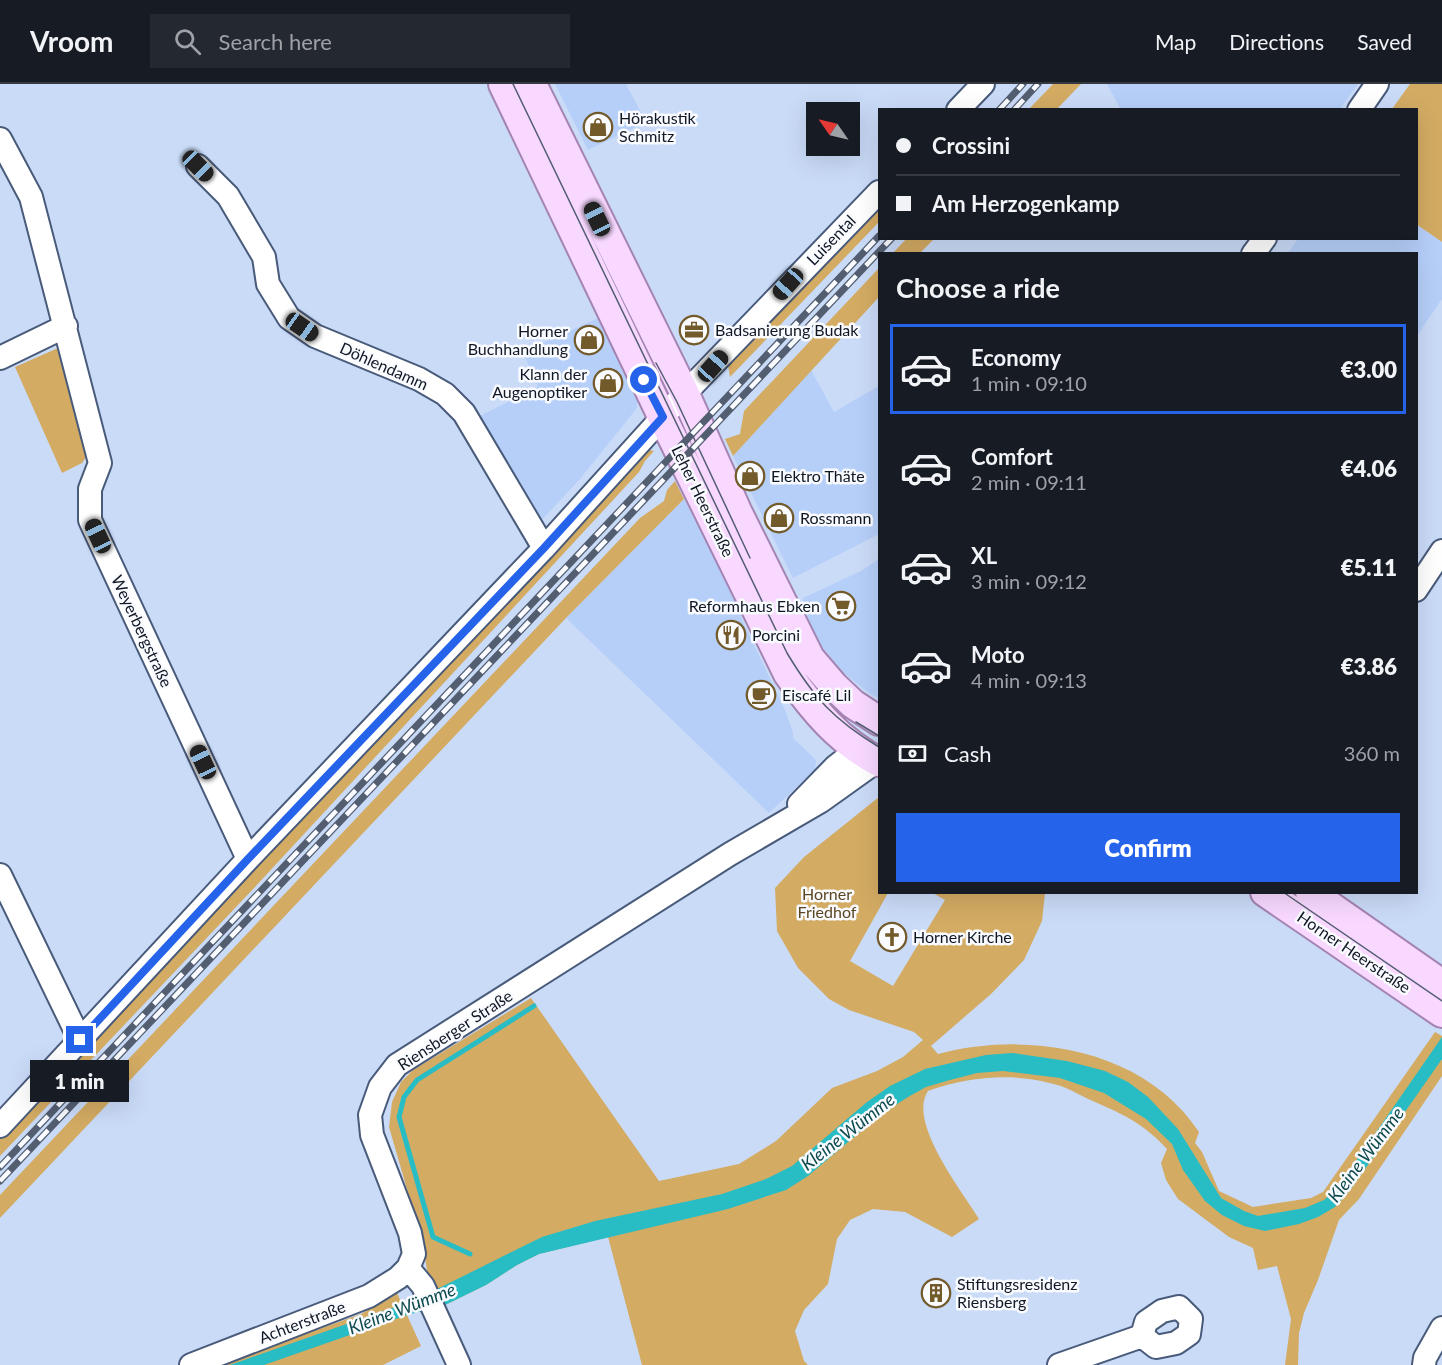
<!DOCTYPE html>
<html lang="en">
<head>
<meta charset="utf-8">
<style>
  body { margin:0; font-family:Lato,sans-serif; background:#242831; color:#f1f3f6; height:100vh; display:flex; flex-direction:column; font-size:22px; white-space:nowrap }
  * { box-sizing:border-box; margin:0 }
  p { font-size:20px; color:#9ea1a6 }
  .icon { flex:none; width:33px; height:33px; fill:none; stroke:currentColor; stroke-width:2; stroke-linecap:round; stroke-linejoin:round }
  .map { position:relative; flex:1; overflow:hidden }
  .drawer { position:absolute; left:878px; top:168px; width:540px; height:642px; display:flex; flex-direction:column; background:#171b24; border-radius:0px; box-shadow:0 6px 24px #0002 }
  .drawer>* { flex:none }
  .banner { position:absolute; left:878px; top:24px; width:540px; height:132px; border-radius:0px; box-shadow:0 6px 24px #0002; display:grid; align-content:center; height:132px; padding:0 18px; background:#171b24 }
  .needle { width:39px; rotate:304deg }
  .controls { position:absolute; left:806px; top:18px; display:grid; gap:12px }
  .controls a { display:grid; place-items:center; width:54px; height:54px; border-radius:0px; background:#171b24; box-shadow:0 6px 24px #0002; font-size:30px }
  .end { position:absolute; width:27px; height:27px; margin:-14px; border:8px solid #2563eb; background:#fff; box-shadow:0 0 0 3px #fff }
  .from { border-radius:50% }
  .bubble { position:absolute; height:42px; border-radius:0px; background:#171b24; box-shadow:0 6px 24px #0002; font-size:20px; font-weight:800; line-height:42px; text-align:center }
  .car { position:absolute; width:18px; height:36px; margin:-18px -9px; border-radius:8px; box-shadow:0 0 4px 2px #0007; background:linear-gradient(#222 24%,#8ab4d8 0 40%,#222 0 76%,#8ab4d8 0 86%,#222 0) }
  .banner b { display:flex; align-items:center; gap:21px; height:57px; font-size:22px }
  .banner b+b { border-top:2px solid #363941 }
  .banner i { width:15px; height:15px; background:#f1f3f6 }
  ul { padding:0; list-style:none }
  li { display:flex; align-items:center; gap:18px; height:90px; margin:0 12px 9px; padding:0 6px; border:3px solid transparent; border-radius:0px }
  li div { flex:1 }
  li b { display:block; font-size:22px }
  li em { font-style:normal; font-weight:800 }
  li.selected { border-color:#2563eb }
  li>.icon { width:54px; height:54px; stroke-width:1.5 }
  h2 { padding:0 18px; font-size:27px; line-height:72px }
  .pay { display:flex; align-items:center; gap:15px; height:66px; padding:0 18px; font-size:22px }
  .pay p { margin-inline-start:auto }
  .action { display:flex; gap:12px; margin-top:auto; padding:12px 18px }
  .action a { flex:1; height:69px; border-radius:0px; background:#2563eb; color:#fff; font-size:24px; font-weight:800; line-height:69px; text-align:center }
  header { display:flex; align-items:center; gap:36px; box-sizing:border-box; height:84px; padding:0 30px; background:#171b24; border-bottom:2px solid #363941 }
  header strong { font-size:28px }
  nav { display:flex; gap:33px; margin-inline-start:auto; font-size:21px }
  .search { width:420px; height:54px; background:#242831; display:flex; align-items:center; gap:15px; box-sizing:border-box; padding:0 21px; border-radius:0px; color:#9ea1a6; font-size:22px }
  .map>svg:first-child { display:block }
  .built { fill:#b6cff9 }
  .green { fill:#d3ab63 }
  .water { fill:#28bdc5 }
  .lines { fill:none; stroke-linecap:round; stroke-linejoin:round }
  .stream { stroke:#28bdc5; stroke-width:5 }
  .minor-casing { stroke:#495b7a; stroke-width:26 }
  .major-casing { stroke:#a484b2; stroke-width:32 }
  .minor { stroke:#fff; stroke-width:22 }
  .major { stroke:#f8d8ff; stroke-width:28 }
  .tram { stroke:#535e71; stroke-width:1.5 }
  .rail-casing { stroke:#535e71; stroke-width:7 }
  .rail { stroke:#f9fbff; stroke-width:4.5; stroke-dasharray:14; stroke-linecap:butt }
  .route { stroke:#2563eb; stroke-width:8 }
  .labels { text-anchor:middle; stroke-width:5; stroke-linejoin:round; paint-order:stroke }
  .poi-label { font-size:16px; fill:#101724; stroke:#f9fbff; text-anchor:start }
  .street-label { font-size:16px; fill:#101724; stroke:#f9fbff }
  .park-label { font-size:16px; fill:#5b4723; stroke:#f9fbff }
  .water-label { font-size:18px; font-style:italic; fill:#0d4a4e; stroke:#f9fbff }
</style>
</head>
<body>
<header>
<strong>Vroom</strong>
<div class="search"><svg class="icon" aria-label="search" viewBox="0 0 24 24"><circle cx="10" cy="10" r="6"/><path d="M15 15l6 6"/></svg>Search here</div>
<nav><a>Map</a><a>Directions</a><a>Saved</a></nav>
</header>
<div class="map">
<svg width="1442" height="1281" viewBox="0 0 1442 1281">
  <rect width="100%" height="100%" fill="#cadbf8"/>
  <path class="built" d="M555,0H626L646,38L588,66Z
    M1107,0H1358L1340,25L1121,26Z
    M1416,140L1442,158V215L1416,253V170L1288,169L1298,155L1416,154Z
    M598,234L637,317V324L580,395L539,439L480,332L538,303L523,268Z
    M811,286L834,328L879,302V450L793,494L733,372Z
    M684,415L737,518L742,536L785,626L793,649V654L816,676L815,686L769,729L566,534Z
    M879,475V614L870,610L844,589L820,560L803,526V514L861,487Z"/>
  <path class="green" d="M1053,0H1081L1057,25H1029Z
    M1410,0H1442V158L1416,140V26L1392,25Z
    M879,122V138L730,293L728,281Z
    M907,154H934V155L920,169H893Z
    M879,184V213L733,372L725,355L740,350L744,327Z
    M58,264L88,370L82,379L62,389L15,283Z
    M649,366L654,367L645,377L639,388L255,803L0,1072V1050L636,372Z
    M675,397L684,415L566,534L0,1134V1111L640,434L664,417L667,406Z
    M879,713V808L888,809L850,877L893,902L945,816L933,809H1045L1042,837L1024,876L991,910L931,962L938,970C1029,946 1145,965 1199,1048L1195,1059L1202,1068L1219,1107L1253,1123L1311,1114L1323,1108L1435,948L1442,952V992L1359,1115L1339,1136L1318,1196L1304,1229L1299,1249L1298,1281H1285L1291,1235L1277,1182L1258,1186L1253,1164L1229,1153L1178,1115L1166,1096L1161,1079L1167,1065C1144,1040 1125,1031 1095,1018C1083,1013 1072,1006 1061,1002C1017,988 971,992 928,1007C907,1038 962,1107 979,1135L952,1153L905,1128L873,1125L850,1136L837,1155L828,1200L804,1226L795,1247L804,1277L808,1281H642L608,1153L539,1170L517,1181L486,1201L445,1221L429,1197L422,1157L389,1043L392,1018L401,998L413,986L531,914L659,1097L739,1080L776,1057L832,1004L877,987L903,973L923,956L914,948L849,926L829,915L798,884L777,847L775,804L804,773Z
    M397,1209L421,1262L383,1281H218L361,1230Z"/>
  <path class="water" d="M1442,953V975L1351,1105L1335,1123L1318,1133L1299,1140L1265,1147L1244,1142L1222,1131L1205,1117L1183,1086L1172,1060L1146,1035L1104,1009L1060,994L1003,987L977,989L950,996L926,1003L908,1013L880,1031L808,1092L786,1106L728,1125L539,1170L517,1181L486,1201L445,1221L407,1231L264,1281H230L415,1216L542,1153L595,1137L722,1110L766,1095L792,1082L867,1018L890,1002L925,985L986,971L1012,969L1067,977L1105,987L1128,998L1148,1013L1178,1045L1221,1114L1244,1127L1258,1132L1305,1124L1324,1116L1338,1103Z"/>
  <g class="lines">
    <path class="stream" d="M470,1170L433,1153L399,1033L404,1013L417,996L534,922"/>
    <g class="minor-casing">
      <path id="minor" d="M958,26L983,0
        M1359,26L1377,0
        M0,55L31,113L100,379L90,405V436L248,775
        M198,82L228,112L264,173L268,200L289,234L315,252L419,295L445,310L464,329L544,464
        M1253,170L1265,154
        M0,274L66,242
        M1416,506L1442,467
        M799,720L835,683L858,665
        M0,791L80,956
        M0,1042L248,775L544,464L669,326L879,108
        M408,1184L423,1202L459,1281
        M1179,1223L1191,1235L1189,1250L1176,1259L1156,1263L1142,1252L1146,1238L1162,1227Z
        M191,1281L369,1212L398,1194L408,1184L414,1170L410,1149L372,1051L370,1031L380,1003L397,981L730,770L821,717L877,677
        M1059,1281L1142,1252
        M1424,1281L1425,1274L1442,1244"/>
    </g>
    <g class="major-casing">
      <path id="major" d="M503,0L670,349L788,590C814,627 839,657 879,678
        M532,0L685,310L737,427L810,574L834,602L853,620L879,637
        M1265,808L1442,929
        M1310,808L1442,900"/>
    </g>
    <use href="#minor" class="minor"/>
    <use href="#major" class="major"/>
    <path class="tram" d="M513,0L787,569C814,614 834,636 879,663
      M656,279L677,318L750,474
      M856,638L879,652
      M1283,808L1442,917"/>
    <g class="rail-casing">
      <path id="rail" d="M999,26L1023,0
        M1014,26L1038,0
        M0,1083L879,152
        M0,1097L892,154"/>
    </g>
    <use href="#rail" class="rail"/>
  </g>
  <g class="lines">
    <path class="route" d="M80,956L248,775L544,464L663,333L644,296"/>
  </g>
  <defs>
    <g id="shop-ring" transform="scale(1.5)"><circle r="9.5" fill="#f9fbff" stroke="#735a2b" stroke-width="1.5"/><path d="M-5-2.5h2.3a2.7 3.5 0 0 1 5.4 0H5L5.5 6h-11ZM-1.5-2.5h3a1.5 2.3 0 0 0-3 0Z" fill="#735a2b"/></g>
    <g id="office-ring" transform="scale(1.5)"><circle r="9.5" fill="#f9fbff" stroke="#735a2b" stroke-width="1.5"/><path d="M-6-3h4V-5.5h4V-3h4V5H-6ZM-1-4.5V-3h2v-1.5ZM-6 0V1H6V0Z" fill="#735a2b"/></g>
    <g id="supermarket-ring" transform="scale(1.5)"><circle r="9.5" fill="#f9fbff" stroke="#735a2b" stroke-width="1.5"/><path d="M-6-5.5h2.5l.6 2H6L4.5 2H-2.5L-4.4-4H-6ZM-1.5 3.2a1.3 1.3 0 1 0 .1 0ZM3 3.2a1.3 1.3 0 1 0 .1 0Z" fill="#735a2b"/></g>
    <g id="restaurant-ring" transform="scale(1.5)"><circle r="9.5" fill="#f9fbff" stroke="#735a2b" stroke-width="1.5"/><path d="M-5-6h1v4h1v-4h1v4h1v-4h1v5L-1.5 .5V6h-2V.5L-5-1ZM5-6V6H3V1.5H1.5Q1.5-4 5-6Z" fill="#735a2b"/></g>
    <g id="cafe-ring" transform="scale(1.5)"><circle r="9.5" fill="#f9fbff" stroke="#735a2b" stroke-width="1.5"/><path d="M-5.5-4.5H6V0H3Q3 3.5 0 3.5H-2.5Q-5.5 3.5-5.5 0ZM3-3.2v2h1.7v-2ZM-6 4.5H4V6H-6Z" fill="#735a2b"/></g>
    <g id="church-ring" transform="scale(1.5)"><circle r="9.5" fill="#f9fbff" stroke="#735a2b" stroke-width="1.5"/><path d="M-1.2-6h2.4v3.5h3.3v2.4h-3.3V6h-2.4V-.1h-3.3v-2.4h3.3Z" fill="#735a2b"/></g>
    <g id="building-ring" transform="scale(1.5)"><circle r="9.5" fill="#f9fbff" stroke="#735a2b" stroke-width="1.5"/><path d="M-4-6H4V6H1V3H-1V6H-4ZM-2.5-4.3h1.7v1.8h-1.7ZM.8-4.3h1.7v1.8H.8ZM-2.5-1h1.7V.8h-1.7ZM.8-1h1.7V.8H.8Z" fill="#735a2b"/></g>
  </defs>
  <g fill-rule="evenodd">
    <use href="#shop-ring" x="598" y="43"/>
    <use href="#office-ring" x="694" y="246"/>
    <use href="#shop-ring" x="589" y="256"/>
    <use href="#shop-ring" x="608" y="299"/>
    <use href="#shop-ring" x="750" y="392"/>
    <use href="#shop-ring" x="779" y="434"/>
    <use href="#supermarket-ring" x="841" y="522"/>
    <use href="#restaurant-ring" x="731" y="551"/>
    <use href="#cafe-ring" x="761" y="611"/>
    <use href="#church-ring" x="892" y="853"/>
    <use href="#building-ring" x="936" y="1209"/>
  </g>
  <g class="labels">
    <g class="poi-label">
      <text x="619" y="40">Hörakustik<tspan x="619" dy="18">Schmitz</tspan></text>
      <text x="715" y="252">Badsanierung Budak</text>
      <text x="568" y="253" text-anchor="end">Horner<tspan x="568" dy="18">Buchhandlung</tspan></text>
      <text x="587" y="296" text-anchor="end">Klann der<tspan x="587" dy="18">Augenoptiker</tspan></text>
      <text x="771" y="398">Elektro Thäte</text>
      <text x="800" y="440">Rossmann</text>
      <text x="820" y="528" text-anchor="end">Reformhaus Ebken</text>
      <text x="752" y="557">Porcini</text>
      <text x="782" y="617">Eiscafé Lil</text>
      <text x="913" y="859">Horner Kirche</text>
      <text x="957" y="1206">Stiftungsresidenz<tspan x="957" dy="18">Riensberg</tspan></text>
    </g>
    <g class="street-label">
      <text transform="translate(831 156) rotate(-46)" y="6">Luisental</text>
      <text transform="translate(384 282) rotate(24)" y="6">Döhlendamm</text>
      <text transform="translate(703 417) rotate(64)" y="6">Leher Heerstraße</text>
      <text transform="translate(142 547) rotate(65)" y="6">Weyerbergstraße</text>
      <text transform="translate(1354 868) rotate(34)" y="6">Horner Heerstraße</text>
      <text transform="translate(455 946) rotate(-33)" y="6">Riensberger Straße</text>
      <text transform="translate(302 1238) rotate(-21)" y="6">Achterstraße</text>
    </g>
    <g class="park-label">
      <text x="827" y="816">Horner<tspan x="827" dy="18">Friedhof</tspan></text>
    </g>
    <g class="water-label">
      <text transform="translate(848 1048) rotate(-38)" y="6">Kleine Wümme</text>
      <text transform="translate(1366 1071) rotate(-53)" y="6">Kleine Wümme</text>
      <text transform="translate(402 1225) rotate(-21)" y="6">Kleine Wümme</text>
    </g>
  </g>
</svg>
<div class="controls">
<a><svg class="needle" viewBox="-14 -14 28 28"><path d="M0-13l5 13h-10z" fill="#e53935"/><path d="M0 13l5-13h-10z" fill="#9ea1a6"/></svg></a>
</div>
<i class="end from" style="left:644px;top:296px"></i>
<i class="end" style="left:80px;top:956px"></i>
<div class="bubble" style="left:30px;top:976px;width:99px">1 min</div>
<i class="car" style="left:198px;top:82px;rotate:135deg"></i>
<i class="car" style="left:597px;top:135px;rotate:334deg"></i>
<i class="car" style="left:788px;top:200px;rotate:222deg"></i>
<i class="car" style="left:302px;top:243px;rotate:125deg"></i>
<i class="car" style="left:713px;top:282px;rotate:42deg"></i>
<i class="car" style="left:98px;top:452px;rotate:335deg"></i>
<i class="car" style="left:203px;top:678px;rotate:335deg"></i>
<div class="banner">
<b><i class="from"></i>Crossini</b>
<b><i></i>Am Herzogenkamp</b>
</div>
<section class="drawer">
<h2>Choose a ride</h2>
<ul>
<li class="selected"><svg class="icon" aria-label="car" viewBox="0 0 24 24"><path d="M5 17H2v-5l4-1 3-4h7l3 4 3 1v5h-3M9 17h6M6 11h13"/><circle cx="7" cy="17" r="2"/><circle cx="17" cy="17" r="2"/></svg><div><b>Economy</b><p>1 min · 09:10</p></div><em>€3.00</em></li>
<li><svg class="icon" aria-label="car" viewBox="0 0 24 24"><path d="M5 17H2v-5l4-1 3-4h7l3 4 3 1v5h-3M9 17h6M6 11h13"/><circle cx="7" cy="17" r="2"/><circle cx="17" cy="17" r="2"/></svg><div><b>Comfort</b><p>2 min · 09:11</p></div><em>€4.06</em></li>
<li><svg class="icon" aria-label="car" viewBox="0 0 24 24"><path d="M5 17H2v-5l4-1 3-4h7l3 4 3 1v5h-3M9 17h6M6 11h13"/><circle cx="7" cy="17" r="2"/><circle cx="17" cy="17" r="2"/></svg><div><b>XL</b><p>3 min · 09:12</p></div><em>€5.11</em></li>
<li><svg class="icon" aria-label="car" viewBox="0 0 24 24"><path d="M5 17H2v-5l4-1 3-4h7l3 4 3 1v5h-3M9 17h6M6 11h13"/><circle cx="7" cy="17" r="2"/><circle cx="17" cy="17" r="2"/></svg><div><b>Moto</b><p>4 min · 09:13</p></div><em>€3.86</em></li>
</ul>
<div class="pay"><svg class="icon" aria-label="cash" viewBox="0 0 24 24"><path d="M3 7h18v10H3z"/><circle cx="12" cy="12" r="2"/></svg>Cash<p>360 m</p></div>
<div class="action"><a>Confirm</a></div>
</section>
</div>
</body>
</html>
